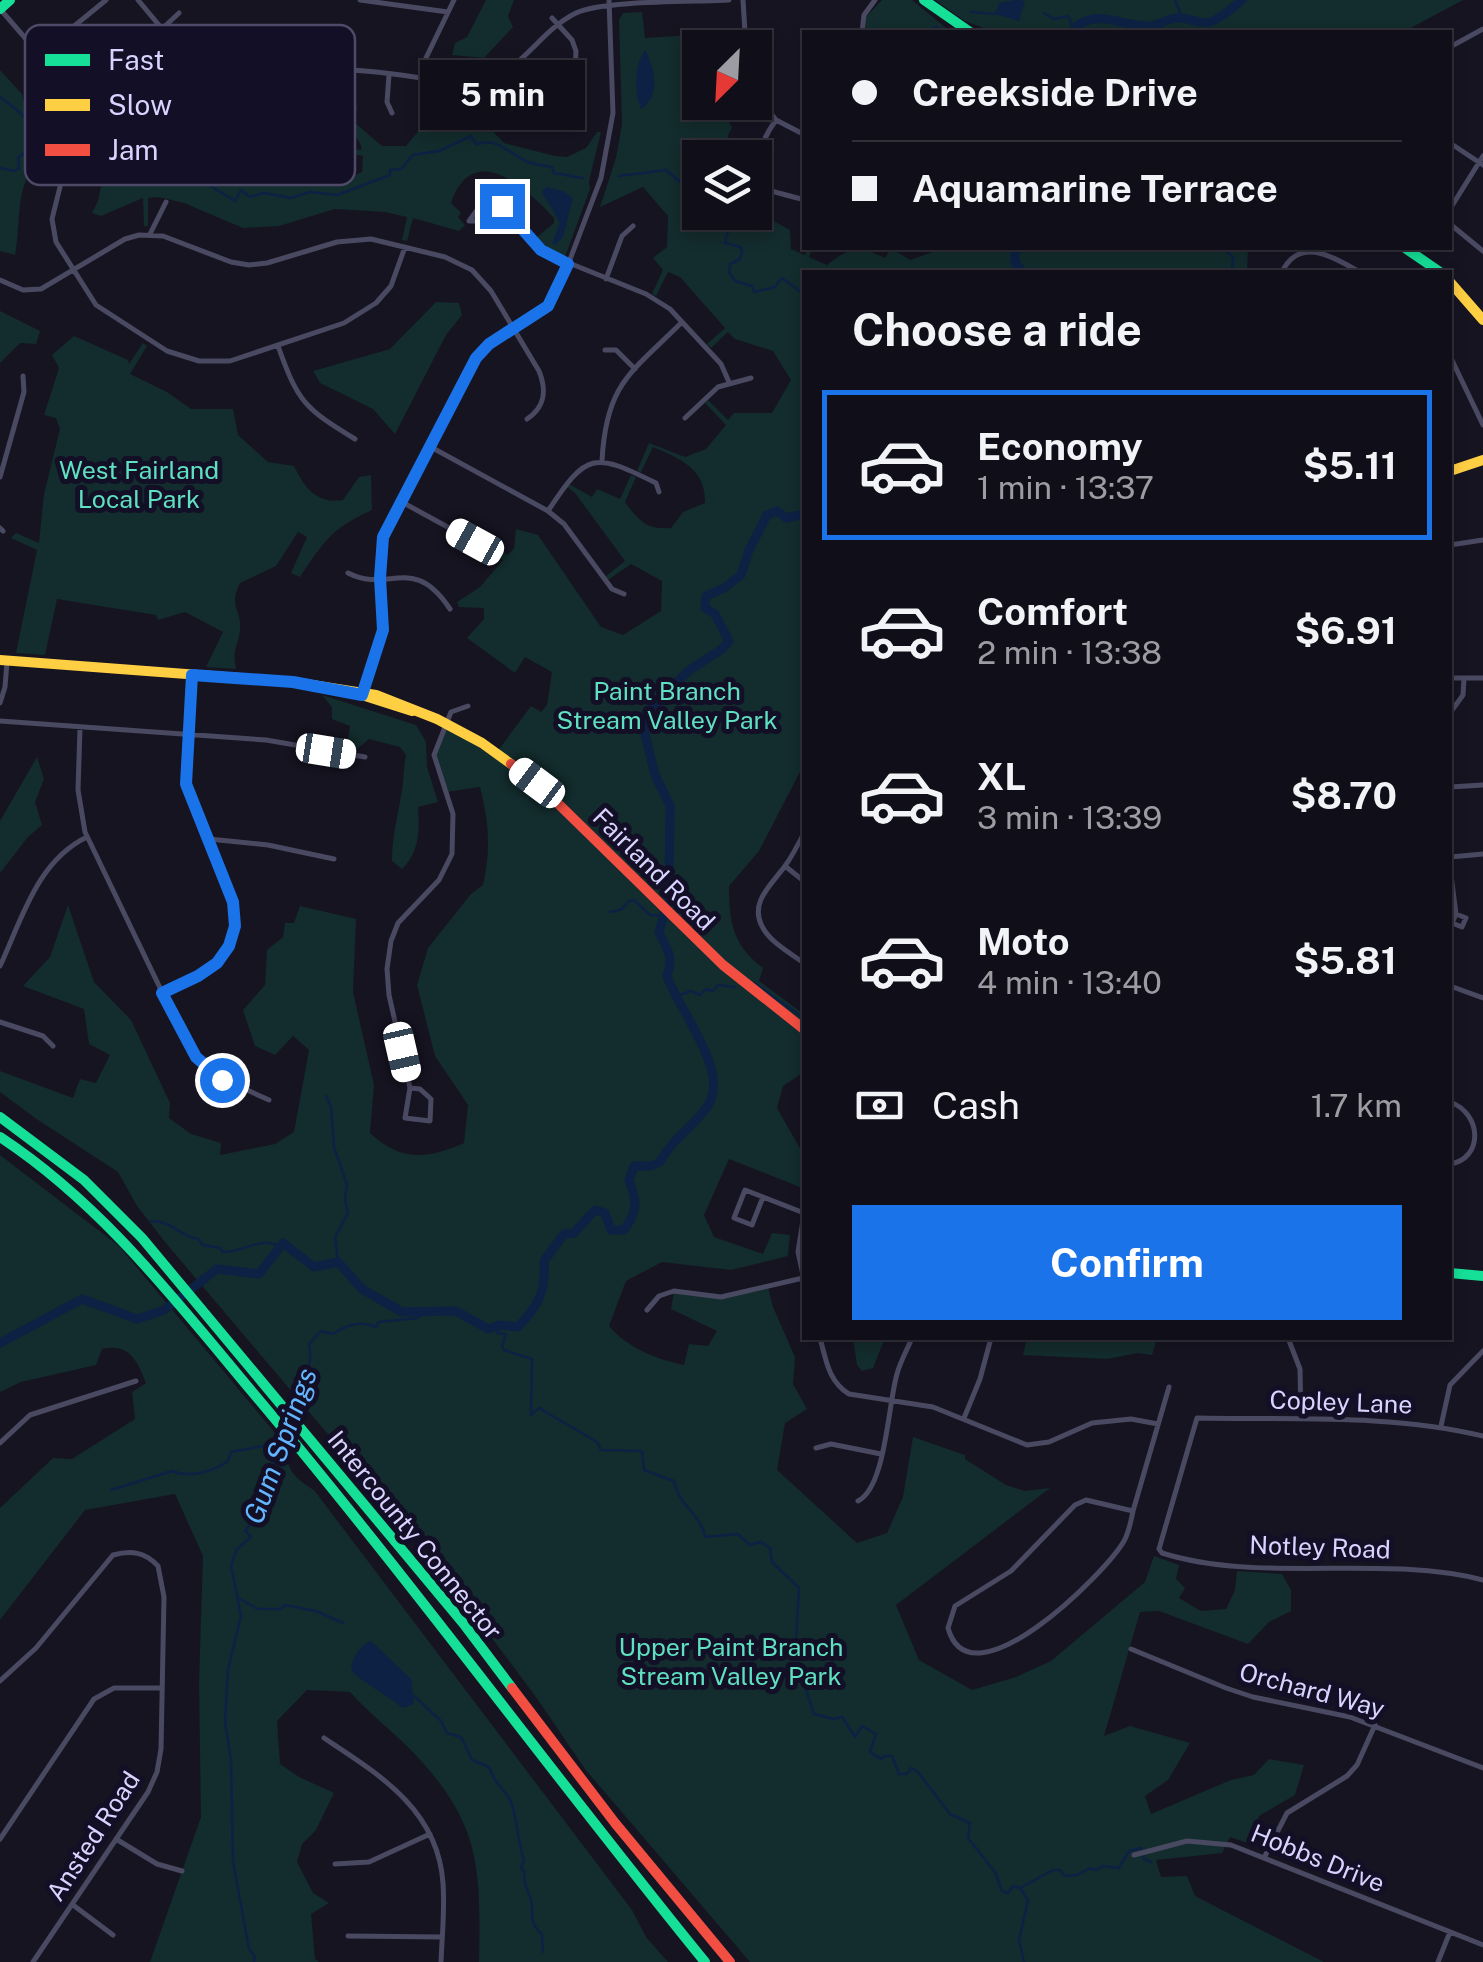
<!DOCTYPE html>
<html lang="en">
<head>
<meta charset="utf-8">
<style>
  body { margin:0; font-family:"Public Sans",sans-serif; background:#1e1d26; color:#f1f3f6; height:100vh; display:flex; flex-direction:column; font-size:38px; white-space:nowrap }
  * { box-sizing:border-box; margin:0 }
  p { font-size:32px; color:#9c9ca2 }
  .icon { flex:none; width:55px; height:55px; fill:none; stroke:currentColor; stroke-width:2; stroke-linecap:round; stroke-linejoin:round }
  .map { position:relative; flex:1; overflow:hidden }
  .panel { position:absolute; left:802px; top:270px; width:650px; height:1070px; display:flex; flex-direction:column; background:#100f19; border-radius:0px; box-shadow:0 5px 15px #0003,0 0 0 2px #302f38 }
  .panel>* { flex:none }
  .guide { position:absolute; left:802px; top:30px; width:650px; height:220px; border-radius:0px; box-shadow:0 5px 15px #0003,0 0 0 2px #302f38; display:grid; align-content:center; height:220px; padding:0 50px; background:#100f19 }
  .needle { width:65px; rotate:204deg }
  .controls { position:absolute; left:682px; top:30px; display:grid; gap:20px }
  .controls a { display:grid; place-items:center; width:90px; height:90px; border-radius:0px; background:#100f19; box-shadow:0 5px 15px #0003,0 0 0 2px #302f38; font-size:50px }
  .end { position:absolute; width:45px; height:45px; margin:-22px; border:12px solid #1a73e8; background:#fff; box-shadow:0 0 0 5px #fff }
  .from { border-radius:50% }
  .bubble { position:absolute; height:70px; border-radius:0px; background:#100f19; box-shadow:0 5px 15px #0003,0 0 0 2px #302f38; font-size:32px; font-weight:700; line-height:70px; text-align:center }
  .car { position:absolute; width:30px; height:60px; margin:-30px -15px; border-radius:12px; box-shadow:0 0 8px 2px #0007; background:linear-gradient(#fff 24%,#345 0 40%,#fff 0 76%,#345 0 86%,#fff 0) }
  .guide b { display:flex; align-items:center; gap:35px; height:95px; font-size:38px }
  .guide b+b { border-top:2px solid #302f38 }
  .guide i { width:25px; height:25px; background:#f1f3f6 }
  ul { padding:0; list-style:none }
  li { display:flex; align-items:center; gap:30px; height:150px; margin:0 20px 15px; padding:0 30px; border:5px solid transparent; border-radius:0px }
  li div { flex:1 }
  li b { display:block; font-size:38px }
  li em { font-style:normal; font-weight:700 }
  li.current { border-color:#1a73e8 }
  li>.icon { width:90px; height:90px; stroke-width:1.5 }
  h2 { padding:0 50px; font-size:45px; line-height:120px }
  .pay { display:flex; align-items:center; gap:25px; height:110px; padding:0 50px; font-size:38px }
  .pay p { margin-inline-start:auto }
  .action { display:flex; gap:20px; margin-top:auto; padding:20px 50px }
  .action a { flex:1; height:115px; border-radius:0px; background:#1a73e8; color:#fff; font-size:40px; font-weight:700; line-height:115px; text-align:center }
  .map>svg:first-child { display:block }
  .green { fill:#132c2d }
  .water { fill:#0d2144 }
  .lines { fill:none; stroke-linecap:round; stroke-linejoin:round }
  .stream { stroke:#0d2144; stroke-width:2.5 }
  .river { stroke:#0d2144; stroke-width:9 }
  .street { stroke:#4a4962; stroke-width:5 }
  .fast { stroke:#16e098; stroke-width:10 }
  .slow { stroke:#ffcf43; stroke-width:10 }
  .jam { stroke:#f24e42; stroke-width:10 }
  .route { stroke:#1a73e8; stroke-width:12 }
  .labels { text-anchor:middle; stroke-width:10; stroke-linejoin:round; paint-order:stroke }
  .park-label { font-size:25px; fill:#5fe0c0; stroke:#130f26 }
  .street-label { font-size:25px; fill:#d9d4ff; stroke:#130f26 }
  .water-label { font-size:28px; font-style:italic; fill:#62b6ff; stroke:#130f26 }
  .key { fill:#130f26; stroke:#4e4a67; stroke-width:2.5 }
  .key-label { font-size:28px; fill:#d9d4ff }
</style>
</head>
<body>
<div class="map">
<svg width="1483" height="1962" viewBox="0 0 1483 1962">
  <rect width="100%" height="100%" fill="#161421"/>
  <path class="green" d="M486,0H514L508,16L513,27L484,58L452,55L455,43L467,37Z
    M882,0H912L951,32H865L866,17Z
    M935,0H1463L1403,32H994L965,21Z
    M642,12L645,38L710,34L711,47L700,48V102L720,103L732,128L728,135L730,157L700,158V212L755,211L790,230L791,249L805,255L808,248H813L809,257L827,265C850,247 858,245 885,258L891,248L910,260L944,248H1248L1247,272H805V762L759,851L729,886C729,923 733,945 763,968L759,981L805,1015V1082L801,1074L783,1086L777,1108L805,1157V1189L729,1159L704,1215L714,1237L763,1254L772,1233L790,1235L788,1256L731,1270L662,1262L626,1281L609,1326C628,1348 655,1359 684,1365L689,1344L708,1346L717,1331L671,1309L674,1291L721,1297L768,1287L773,1307L795,1357L793,1384L807,1409L785,1423L777,1470L857,1543L887,1533L903,1497L913,1437L965,1455V1459L1006,1485L1025,1491L1050,1488L896,1605L919,1660L972,1690L1016,1677L1051,1661L1145,1582L1154,1556L1179,1565L1176,1579L1185,1588L1179,1598L1201,1611L1226,1609L1235,1590L1237,1571L1282,1574L1291,1590V1611L1269,1622L1248,1644L1159,1611L1140,1612L1104,1736L1130,1726L1190,1743L1168,1780L1145,1796L1151,1814L1231,1780L1254,1775L1269,1759L1304,1765L1295,1795L1259,1816L1250,1844L1230,1837L1222,1853L1156,1860L1161,1877L1187,1876L1195,1896L1324,1962H750L585,1769L536,1697L426,1550L165,1242L137,1206L118,1172L35,1118L0,1092V1071L73,1098L80,1079L96,1083L110,1055L89,1044L84,1009L23,986L50,957L68,905L94,982L131,1020L170,1103L169,1118L191,1134L221,1143L220,1155L275,1144L294,1132L309,1050L293,1036L275,1055L255,1046L243,1010L265,985L267,950L283,937L285,923H294L300,906L356,919L353,992L374,1085L370,1133C401,1162 427,1159 464,1143L468,1105L435,1056L417,985L428,948L471,894L483,885C491,849 489,823 480,787L446,792L434,755L446,724L497,752L531,706L541,712L547,705L552,672L525,657L515,673L467,638L484,619V608L459,607L457,602L480,587L503,560L483,548L485,544L508,555L514,548L516,529L538,535L601,627L623,635L661,611L662,581L631,564L608,580L606,576L625,561L575,493L567,487L569,484L592,497L597,489L620,499L631,475L636,477L625,502C639,521 647,530 671,528L683,512L705,503C706,469 681,459 653,447L641,472L637,471L649,443L685,457L706,449L726,425L705,403L708,400L728,420L734,413H772L791,380L773,351L735,339L728,332L711,348L707,344L725,328L680,277L668,272L656,296L652,294L663,270L653,258L667,247L668,216L643,187L600,207L616,158L622,124L619,20L623,13Z
    M135,39L152,57L161,82L230,162C269,191 318,192 362,172L363,156L343,152V148L362,150C360,137 348,131 345,117L333,114L323,122H312L309,114C330,98 333,90 357,107L355,123L382,146H406L426,122L427,110L461,114L464,92H473V96L480,98L478,116L504,143L555,156L567,157L586,148L597,132H601L589,181L590,189L565,257L552,252L538,241L537,237L554,223V218C528,189 473,138 451,203L461,213L458,217L465,225L459,231L413,218L407,241L402,240L407,217L385,212L335,209L279,226L243,228L184,203L158,197L148,198V226H144L143,198L101,216L92,213L98,201L109,146L78,140L79,123L106,119L101,95L107,94L139,66L140,60L128,44Z
    M0,70L22,94L26,109L40,126L65,127L64,149H61L58,161L43,157C13,182 22,221 15,255L0,251Z
    M436,302L459,303L462,315L446,335L395,434L373,409L320,383L313,371L390,349Z
    M0,311L40,331L36,344L20,343L0,363Z
    M74,336L128,360L129,364L143,343L147,346L130,374L167,392L191,409H233L238,435L268,462L294,466C305,488 316,504 343,500L359,477L371,475L372,510C331,529 325,540 300,577L291,573L307,537L298,532L276,566L240,583C228,608 242,609 240,630C238,648 232,647 236,669L206,667L223,632L185,612L158,620L156,615L57,599L45,655L16,653L37,550L11,538L16,533L39,543L44,494L60,429L56,418L44,415L59,368L52,355Z
    M322,695L416,725L426,742L427,767L438,802L418,807C420,830 419,853 402,869L392,861C392,838 397,819 401,796C404,783 403,769 406,755L400,747L369,739L356,750L347,748L350,726L332,719V707Z
    M37,757L44,779L35,802L42,825L28,837L0,873V821Z
    M0,1155L119,1246L285,1445C286,1469 294,1478 314,1490L632,1910L646,1937L668,1962H479C481,1862 480,1820 406,1745C387,1727 368,1712 350,1692L307,1690L277,1721L280,1764L299,1777L334,1793L316,1830L302,1844L297,1862L313,1893L329,1903L311,1914L315,1959L319,1962H150L201,1817L199,1683L203,1556L175,1494L85,1510L0,1620V1508L53,1458L72,1459L135,1419L132,1392L146,1383C137,1360 129,1343 102,1349L96,1365L21,1382L0,1392Z
    M853,1338H885L873,1368L862,1371L857,1365Z
    M1027,1338H1157L1152,1355L1138,1353L1107,1359L1023,1355Z"/>
  <path class="water" d="M1015,0L1025,1L1019,21L995,14L999,3Z
    M645,50C655,68 661,96 641,109C634,91 634,66 645,50Z
    M546,187L563,191L573,198L563,237L555,245L552,244L560,223L542,192Z
    M371,1641L411,1679L414,1704L403,1708L354,1674L351,1666C355,1656 360,1645 371,1641Z"/>
  <g class="lines">
    <path class="stream" d="M1175,0L1182,17
      M971,12L995,14
      M1044,13L1054,19L1068,16L1074,29
      M925,32L937,27
      M0,97C20,109 28,124 46,137
      M92,126L108,132L134,150L162,161L161,168H173L185,180L209,185L235,201L241,190L250,197L264,193L291,198L310,192L337,195L390,175V170L401,169L413,155L439,151L471,136L476,144C499,137 509,154 528,162C535,165 545,165 552,167L554,173L583,178
      M0,168L15,171L19,168L18,158L47,135L56,134
      M619,176L666,170L700,199
      M700,203V204
      M710,212L730,222L725,243L741,247L742,253L739,260L730,264L729,272L735,281L752,286L754,292L775,287L782,278L805,295
      M1222,248L1233,257L1232,272
      M610,912L622,909L629,901L634,900L650,915L663,916
      M754,983L805,1019
      M677,996L691,991L700,995L706,989L713,991L718,985L735,987
      M326,1096L331,1107L334,1147L347,1185L345,1199L348,1213L335,1237L338,1262
      M151,1221C173,1221 179,1236 198,1239L203,1245L220,1248L223,1252C243,1253 260,1235 280,1247
      M500,1325L497,1333L506,1334L502,1346L504,1350L532,1359L531,1415L539,1408L597,1442L601,1450L642,1451L644,1470L674,1481C680,1509 701,1513 705,1537L738,1534L750,1545L761,1542L770,1548L772,1562L799,1588L795,1656L814,1714L833,1719L842,1717L855,1737L862,1726L876,1734L870,1752L881,1759L884,1756H892L899,1774H907L911,1768L917,1771L950,1814L970,1823L968,1838L995,1872L1002,1891L1008,1893L1013,1886L1020,1888L1028,1900L1019,1940L1024,1962
      M289,1407C296,1379 315,1378 309,1344L321,1331L333,1334C347,1325 361,1320 376,1327L379,1322L417,1318L425,1312
      M111,1490L172,1471C189,1478 213,1472 228,1461L231,1452L279,1443
      M238,1598L258,1609H281L285,1605L316,1611L343,1623
      M414,1696L441,1721L447,1733L461,1737L472,1760L489,1767C495,1786 507,1791 511,1802C518,1821 517,1841 524,1860L521,1868L525,1872C522,1887 531,1892 532,1905C532,1918 531,1925 542,1934L543,1952
      M1020,1888L1053,1870H1060L1065,1876L1077,1875L1090,1868L1096,1870L1103,1866L1119,1868L1129,1851L1141,1848L1144,1859L1151,1862
      M254,1962L255,1957L249,1949L233,1861L231,1760L225,1721L228,1670L241,1616L231,1565L237,1549L251,1537L245,1531L259,1512L283,1434"/>
    <path class="river" d="M1071,32C1094,5 1120,27 1150,26C1161,25 1169,17 1180,18C1191,18 1198,25 1210,22C1222,18 1232,8 1242,0
      M1020,248L1015,252V263L1023,272
      M0,1343L82,1299L137,1319L164,1310L217,1269L259,1274L283,1243L314,1267L338,1262L362,1289L402,1312L456,1311L488,1329L500,1325L518,1327C539,1305 546,1291 544,1261L564,1234L574,1233L595,1210L605,1213L611,1230H624C638,1211 637,1201 629,1180L634,1166H651L660,1162C672,1139 693,1127 707,1107C732,1073 679,1011 667,976C674,955 667,950 659,932L669,897L670,806L655,775L643,726L646,714L688,671L722,649L729,641L715,614L705,608L706,596L724,588L741,575L749,550L767,515L777,511L786,518L805,514"/>
    <path class="street" d="M138,0L267,155C284,164 322,164 334,147
      M360,0L448,12
      M743,0L746,48
      M0,9L57,75L72,111L70,147L52,219L56,242L96,305L167,351L199,361H230L344,323L376,303L391,286L405,247
      M163,28L179,13
      M862,32L864,15L875,0
      M1450,47L1483,29
      M40,54L106,0
      M507,73L513,86L511,116L561,129L572,123L576,51L572,40L552,18
      M389,75L387,102L392,113
      M421,80L425,60L454,0
      M204,81L226,61
      M755,93L776,120L805,135
      M776,120C760,142 750,168 771,191L805,200
      M245,130C266,112 287,87 312,75C341,61 434,81 469,85C521,78 534,34 576,13C602,0 695,2 729,0
      M1450,143L1483,165
      M482,206L484,214L481,221H469L480,206C486,204 491,203 497,203L549,255L646,294L670,309L721,364L729,382
      M1450,209L1483,156
      M1450,224L1483,251
      M150,234L166,202
      M1282,272C1300,235 1334,258 1360,272
      M606,279L622,236L633,226
      M0,280L23,290L41,289L125,239L139,235L163,236L231,262L249,265L267,263L337,242L371,239L445,257L472,270L491,291L539,371C547,391 545,407 527,419
      M278,346C298,402 304,408 355,439
      M605,350H616L635,369
      M1450,356L1483,425
      M685,418L718,387L751,378
      M429,446L548,511L564,524L612,589L624,594
      M602,461C606,383 631,373 682,322
      M0,477L24,392L23,376
      M400,501L475,542
      M548,511C587,452 593,452 656,483L659,492
      M0,528L3,531
      M1450,545L1483,540
      M348,573C389,594 413,553 450,609
      M1450,678H1483
      M363,692L383,630L379,578L383,537L475,357L489,344L548,306L558,291L601,178L613,113L609,0
      M0,703L5,687L7,662
      M1450,713L1463,695L1464,678
      M0,721L266,740L365,757
      M80,728L78,790L85,832L187,1044L212,1074L269,1100
      M1450,787L1483,785
      M805,831C799,843 793,855 785,866C772,884 748,903 763,928C771,943 792,954 805,964
      M209,839L268,845L334,859
      M1450,857L1483,854
      M785,866L805,882
      M1450,867L1456,914L1452,923L1462,927L1466,918L1456,914
      M0,966C22,919 37,861 87,837
      M1450,986L1483,998
      M162,993L198,976L217,963L229,946L235,926L233,903L186,784L192,675
      M0,1022L43,1036L53,1046
      M410,1088L420,1089L431,1099L430,1121L405,1118L410,1088L389,995L387,969L391,941L398,923L439,880L452,854L453,814L434,755L451,712L468,706
      M1450,1102C1483,1114 1483,1159 1450,1164
      M763,1197L752,1225L734,1218L745,1190L804,1213
      M804,1214L798,1252L805,1284
      M647,1310L659,1296L674,1291L721,1297L803,1278
      M820,1338C826,1359 828,1381 849,1394L933,1407L1027,1445L1049,1442L1092,1423L1131,1419L1158,1424
      M1288,1338L1300,1369L1301,1419
      M964,1418L980,1379L991,1338
      M1441,1426L1450,1385L1483,1351
      M1483,1436C1391,1414 1292,1420 1197,1418L1159,1549L1162,1553C1260,1584 1381,1554 1483,1580
      M0,1443L30,1415L136,1381
      M816,1448L831,1444L881,1454
      M1086,1500L1133,1511C1131,1521 1129,1532 1124,1541C1105,1574 970,1708 948,1628L955,1606L1011,1571L1075,1505Z
      M858,1501C886,1487 888,1404 897,1374C900,1362 907,1350 912,1338
      M1133,1511L1169,1387
      M1131,1649L1226,1688L1253,1697L1350,1717L1483,1768
      M0,1681L36,1648L113,1555C131,1550 145,1552 158,1566L164,1597L161,1749L157,1772L148,1792L33,1962
      M324,1738C380,1775 438,1810 443,1883C445,1910 442,1936 441,1962
      M0,1839L94,1699L114,1688H162
      M116,1839L157,1864L182,1871
      M1134,1855L1187,1841L1231,1845L1483,1945
      M1264,1858L1287,1813L1347,1776L1357,1765L1375,1725
      M335,1864L369,1862L430,1834
      M73,1905L113,1935
      M348,1936L442,1937
      M1438,1962L1450,1932"/>
    <path class="fast" d="M924,0L970,32
      M0,9L10,0
      M1405,248L1440,272
      M0,1117L84,1180L142,1238L463,1623L512,1688
      M0,1137C102,1204 176,1301 254,1394C410,1579 552,1774 705,1962
      M1450,1273L1483,1276"/>
    <path class="slow" d="M1450,282L1483,320
      M1450,471L1483,460
      M0,660L293,682L376,695L437,719L482,743L511,764
      M365,696L412,711"/>
    <path class="jam" d="M511,764L537,783L723,965L805,1030
      M512,1688L615,1823L730,1962"/>
  </g>
  <g class="lines">
    <path class="route" d="M222,1080L196,1057L162,993L198,976L217,963L229,946L235,926L233,902L186,784L192,675L293,682L362,695L383,630L380,578L383,537L476,358L489,344L548,306L568,264L541,250L502,206"/>
  </g>
  <g class="labels">
    <g class="park-label">
      <text x="139" y="479">West Fairland<tspan x="139" dy="29">Local Park</tspan></text>
      <text x="667" y="700">Paint Branch<tspan x="667" dy="29">Stream Valley Park</tspan></text>
      <text x="731" y="1656">Upper Paint Branch<tspan x="731" dy="29">Stream Valley Park</tspan></text>
    </g>
    <g class="street-label">
      <text transform="translate(654 869) rotate(45)" y="9">Fairland Road</text>
      <text transform="translate(1341 1402) rotate(2)" y="9">Copley Lane</text>
      <text transform="translate(415 1535) rotate(51)" y="9">Intercounty Connector</text>
      <text transform="translate(1320 1547) rotate(2)" y="9">Notley Road</text>
      <text transform="translate(1312 1690) rotate(15)" y="9">Orchard Way</text>
      <text transform="translate(93 1836) rotate(-57)" y="9">Ansted Road</text>
      <text transform="translate(1318 1858) rotate(22)" y="9">Hobbs Drive</text>
    </g>
    <g class="water-label">
      <text transform="translate(280 1446) rotate(-70)" y="10">Gum Springs</text>
    </g>
  </g>
  <rect x="25" y="25" width="330" height="160" rx="15" class="key"/>
  <rect x="45" y="54" width="45" height="12" fill="#16e098"/>
  <rect x="45" y="99" width="45" height="12" fill="#ffcf43"/>
  <rect x="45" y="144" width="45" height="12" fill="#f24e42"/>
  <g class="key-label">
    <text x="108" y="70">Fast</text>
    <text x="108" y="115">Slow</text>
    <text x="108" y="160">Jam</text>
  </g>
</svg>
<div class="controls">
<a><svg class="needle" viewBox="-14 -14 28 28"><path d="M0-13l5 13h-10z" fill="#e53935"/><path d="M0 13l5-13h-10z" fill="#9c9ca2"/></svg></a>
<a><svg class="icon" aria-label="layers" viewBox="0 0 24 24"><path d="M12 4l9 5-9 5-9-5zM3 14l9 5 9-5"/></svg></a>
</div>
<i class="end from" style="left:222px;top:1080px"></i>
<i class="end" style="left:502px;top:206px"></i>
<div class="bubble" style="left:420px;top:60px;width:165px">5 min</div>
<i class="car" style="left:475px;top:542px;rotate:299deg"></i>
<i class="car" style="left:326px;top:751px;rotate:99deg"></i>
<i class="car" style="left:537px;top:783px;rotate:307deg"></i>
<i class="car" style="left:402px;top:1052px;rotate:167deg"></i>
<div class="guide">
<b><i class="from"></i>Creekside Drive</b>
<b><i></i>Aquamarine Terrace</b>
</div>
<section class="panel">
<h2>Choose a ride</h2>
<ul>
<li class="current"><svg class="icon" aria-label="car" viewBox="0 0 24 24"><path d="M5 17H2v-5l4-1 3-4h7l3 4 3 1v5h-3M9 17h6M6 11h13"/><circle cx="7" cy="17" r="2"/><circle cx="17" cy="17" r="2"/></svg><div><b>Economy</b><p>1 min · 13:37</p></div><em>$5.11</em></li>
<li><svg class="icon" aria-label="car" viewBox="0 0 24 24"><path d="M5 17H2v-5l4-1 3-4h7l3 4 3 1v5h-3M9 17h6M6 11h13"/><circle cx="7" cy="17" r="2"/><circle cx="17" cy="17" r="2"/></svg><div><b>Comfort</b><p>2 min · 13:38</p></div><em>$6.91</em></li>
<li><svg class="icon" aria-label="car" viewBox="0 0 24 24"><path d="M5 17H2v-5l4-1 3-4h7l3 4 3 1v5h-3M9 17h6M6 11h13"/><circle cx="7" cy="17" r="2"/><circle cx="17" cy="17" r="2"/></svg><div><b>XL</b><p>3 min · 13:39</p></div><em>$8.70</em></li>
<li><svg class="icon" aria-label="car" viewBox="0 0 24 24"><path d="M5 17H2v-5l4-1 3-4h7l3 4 3 1v5h-3M9 17h6M6 11h13"/><circle cx="7" cy="17" r="2"/><circle cx="17" cy="17" r="2"/></svg><div><b>Moto</b><p>4 min · 13:40</p></div><em>$5.81</em></li>
</ul>
<div class="pay"><svg class="icon" aria-label="cash" viewBox="0 0 24 24"><path d="M3 7h18v10H3z"/><circle cx="12" cy="12" r="2"/></svg>Cash<p>1.7 km</p></div>
<div class="action"><a>Confirm</a></div>
</section>
</div>
</body>
</html>
